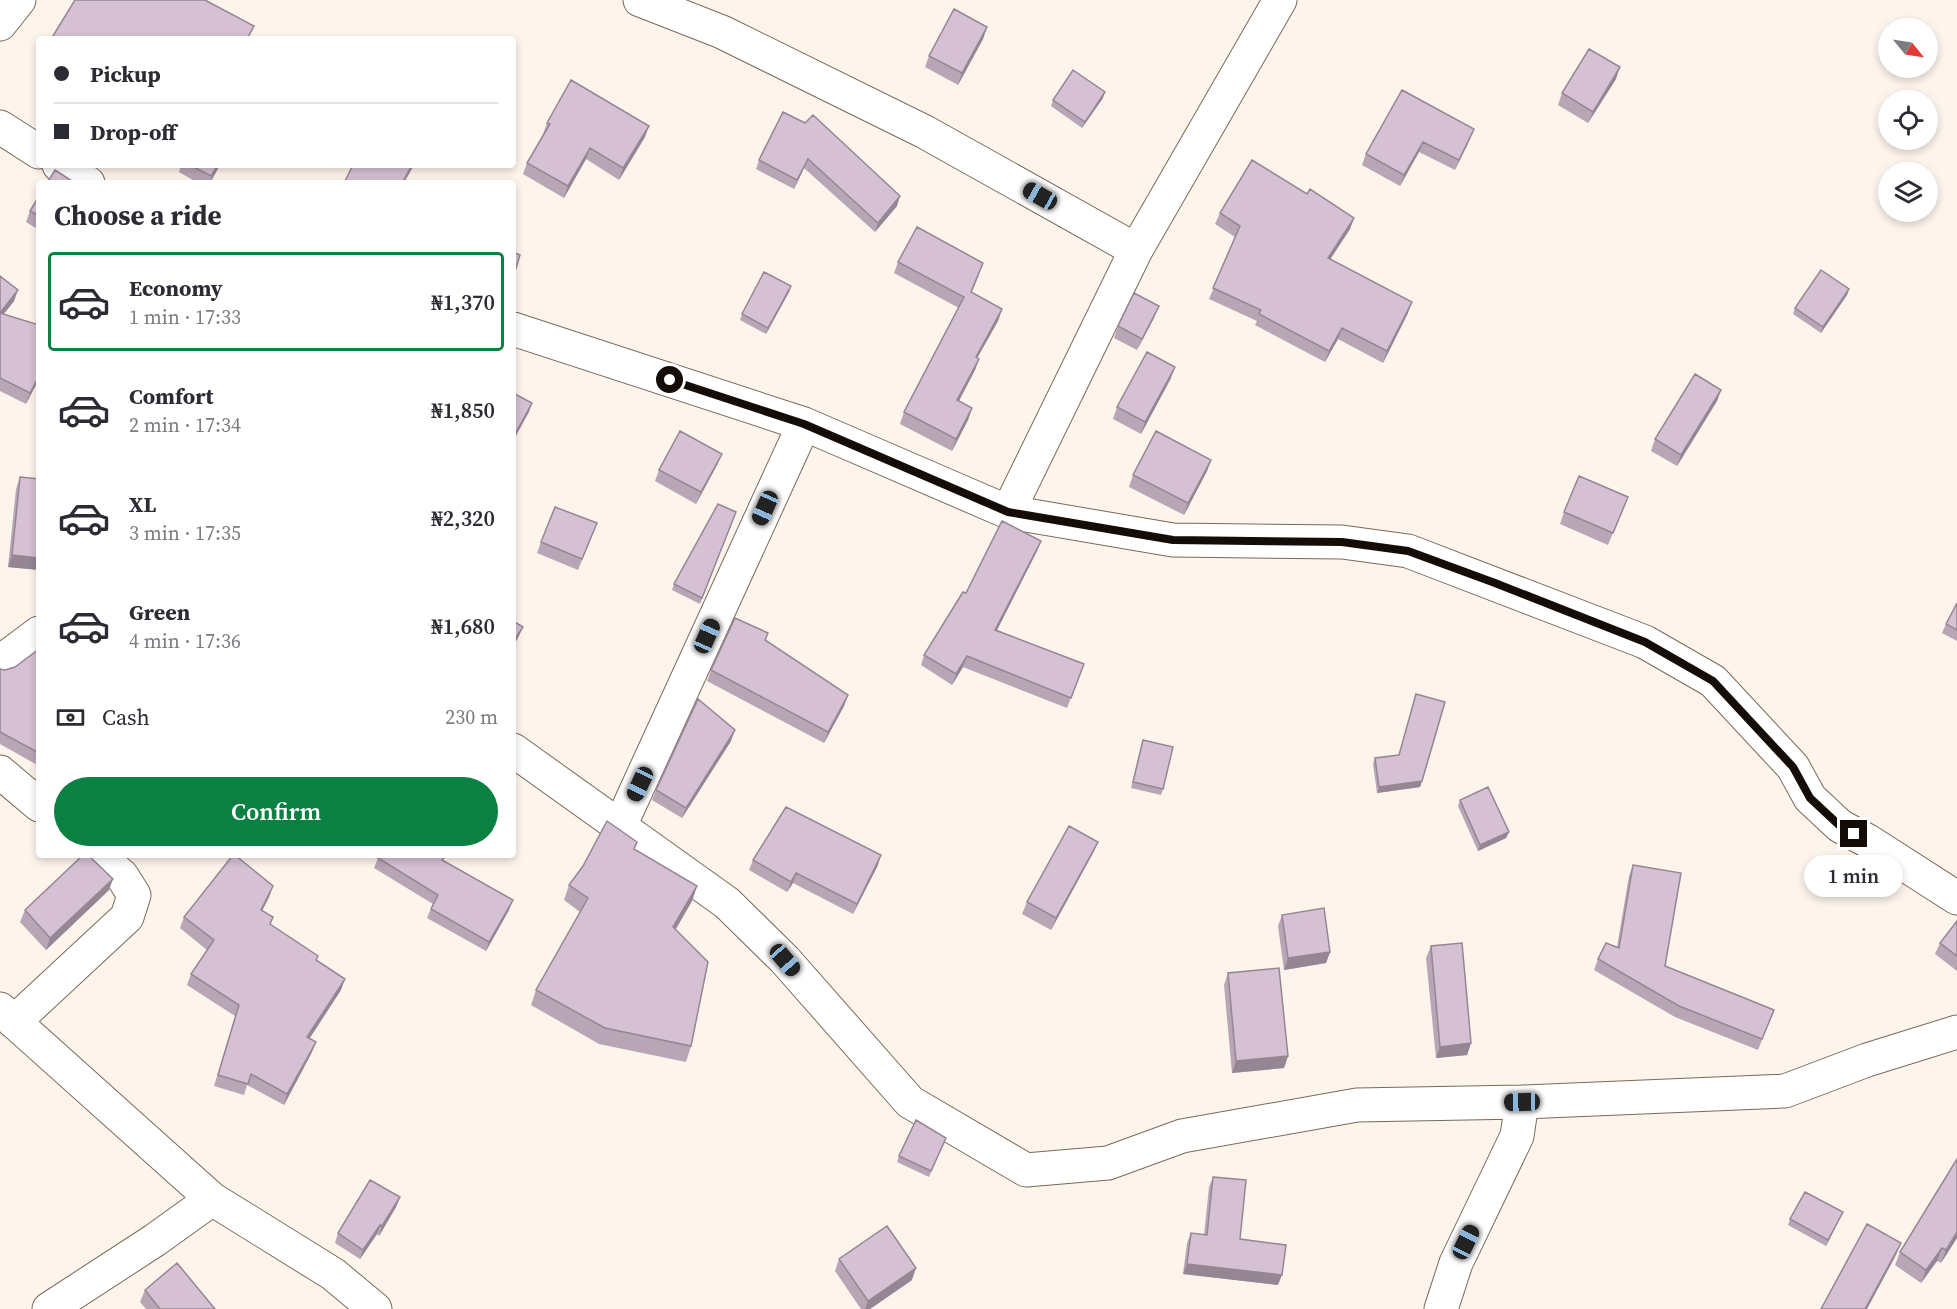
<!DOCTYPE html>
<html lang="en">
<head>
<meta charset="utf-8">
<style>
  body { margin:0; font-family:"Source Serif 4",serif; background:#f2f2f3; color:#2b2b33; height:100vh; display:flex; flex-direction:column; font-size:22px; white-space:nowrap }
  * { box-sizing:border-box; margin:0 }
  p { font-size:20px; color:#7c7c81 }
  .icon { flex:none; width:33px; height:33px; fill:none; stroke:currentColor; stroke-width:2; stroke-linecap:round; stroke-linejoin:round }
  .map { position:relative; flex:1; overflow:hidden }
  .side { position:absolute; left:36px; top:180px; width:480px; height:678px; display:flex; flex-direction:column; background:#fff; border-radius:6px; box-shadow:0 3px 9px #0003 }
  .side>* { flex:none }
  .guide { position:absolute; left:36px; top:36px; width:480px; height:132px; border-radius:6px; box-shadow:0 3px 9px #0003; display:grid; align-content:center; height:132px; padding:0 18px; background:#fff }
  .needle { width:39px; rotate:120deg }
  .fabs { position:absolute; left:1878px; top:18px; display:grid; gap:12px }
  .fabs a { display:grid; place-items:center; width:60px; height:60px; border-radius:50%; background:#fff; box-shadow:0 3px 9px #0003; font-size:30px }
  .end { position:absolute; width:27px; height:27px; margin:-14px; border:8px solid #140d07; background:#fff; box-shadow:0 0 0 3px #fff }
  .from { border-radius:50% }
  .bubble { position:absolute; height:42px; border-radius:21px; background:#fff; box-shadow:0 3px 9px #0003; font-size:20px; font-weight:600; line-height:42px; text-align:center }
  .car { position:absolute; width:18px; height:36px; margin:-18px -9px; border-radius:8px; box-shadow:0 0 4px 2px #0007; background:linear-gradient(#222 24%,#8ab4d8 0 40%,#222 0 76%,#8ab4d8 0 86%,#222 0) }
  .guide b { display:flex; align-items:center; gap:21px; height:57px; font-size:22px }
  .guide b+b { border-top:2px solid #e1e1e2 }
  .guide i { width:15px; height:15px; background:#2b2b33 }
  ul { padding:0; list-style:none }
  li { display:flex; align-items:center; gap:18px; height:99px; margin:0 12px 9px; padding:0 6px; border:3px solid transparent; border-radius:6px }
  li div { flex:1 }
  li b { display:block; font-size:22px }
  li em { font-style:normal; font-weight:600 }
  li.active { border-color:#0b8043 }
  li>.icon { width:54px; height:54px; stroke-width:1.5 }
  h2 { padding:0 18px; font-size:27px; line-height:72px }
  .pay { display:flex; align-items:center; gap:15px; height:66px; padding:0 18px; font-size:22px }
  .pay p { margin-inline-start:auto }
  .cta { display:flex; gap:12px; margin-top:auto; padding:12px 18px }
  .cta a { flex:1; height:69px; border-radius:36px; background:#0b8043; color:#fff; font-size:24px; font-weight:600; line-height:69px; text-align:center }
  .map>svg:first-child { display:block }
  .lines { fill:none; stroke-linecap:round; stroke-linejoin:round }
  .minor-casing { stroke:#7b6957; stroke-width:35 }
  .minor { stroke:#fff; stroke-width:33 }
  .wall { fill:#b8a5b5 }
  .shaded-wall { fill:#968694 }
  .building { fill:#d6c0d3; stroke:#968694; stroke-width:1.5 }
  .route { stroke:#140d07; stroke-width:8 }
</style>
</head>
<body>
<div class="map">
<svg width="1957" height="1309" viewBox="0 0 1957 1309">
  <rect width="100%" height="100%" fill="#fdf4ec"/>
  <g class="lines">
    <g class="minor-casing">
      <path id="minor" d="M640,0L722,32L925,132L1136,250
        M1280,0L1136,250L1008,512L1173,540L1342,542L1408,551L1645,642L1713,681L1793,767L1810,798L1840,826L1868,841L1957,898
        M0,24L19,0
        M0,127L39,152
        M59,165L88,183
        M513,329L804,424L1008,512
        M0,662L39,633
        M513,750L727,903L785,960L910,1102L1026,1170L1108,1163L1182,1136L1357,1105L1522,1102L1785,1091L1867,1060L1957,1032
        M0,772L39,805
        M620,826L804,424
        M0,1009L212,1199L333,1274L375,1309
        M14,1022L127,917L134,895L122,876L97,855
        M49,1309L155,1240L212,1199
        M1441,1309L1456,1263L1517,1136L1522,1102"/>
    </g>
    <use href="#minor" class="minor"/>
  </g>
  <path class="wall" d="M987,27L983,39L958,85L925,67L929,56Z
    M1616,79L1588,123L1558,105L1562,93Z
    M1402,90L1470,139L1455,170L1419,152L1400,186L1362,165L1366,154Z
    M1103,98L1082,128L1051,106L1053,100Z
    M783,112L897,206L875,232L804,168L794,189L756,169L759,160Z
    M547,123L645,137L619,180L586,159L564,198L523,174L527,163L543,134Z
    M181,165H220L210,183H198L179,172Z
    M1307,194L1354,218L1350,229L1330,259L1408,313L1383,363L1338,339L1325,362L1255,325L1257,321L1209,299L1235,237L1215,224L1220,213Z
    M39,196V230L26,222L30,211Z
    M898,262L979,275L972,292L1002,309L998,321L977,358L979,359L975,370L959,401L972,408L968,420L952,451L900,424L904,412L959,308L894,273Z
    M0,276L14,301L3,314L39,379L26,404L0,391Z
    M791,286L789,292L766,334L740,320L742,314Z
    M1849,289L1847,295L1821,333L1793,314L1795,308Z
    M1154,318L1137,350L1114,338L1118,326Z
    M1171,378L1141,434L1113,419L1117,407Z
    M1721,390L1717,401L1677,466L1651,451L1655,439Z
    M722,454L717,465L696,504L655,481L659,470Z
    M1211,460L1207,471L1184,515L1129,487L1133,475Z
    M20,477L39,479V570L8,567L16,489Z
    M1628,497L1608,545L1560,524L1564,512Z
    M736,512L700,604L672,590L674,584Z
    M597,523L578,570L537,553L541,542Z
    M1041,541L1037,551L997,630L1084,664L1067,708L963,667L952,685L921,665L924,655L966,593Z
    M1957,603V641L1942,633L1946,624Z
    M768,633L766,641L848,695L844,706L824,743L707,681L711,670Z
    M39,649V766L0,744V669L5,670L15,667Z
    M1143,740L1163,789L1161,795L1131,788Z
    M731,741L682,818L652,800L656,790Z
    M1375,758L1422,781L1420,787L1377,793L1373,764Z
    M1460,800L1509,832L1506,838L1478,851L1458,806Z
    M634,849L697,886L692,901L676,929L691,1046L686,1062L599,1044L531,1005L536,990L580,912L564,900L569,885Z
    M1093,853L1051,930L1022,914L1027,902Z
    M378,858L444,861L509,910L486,951L427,918L433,904L374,868Z
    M753,860L878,865L853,914L793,883L787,892L749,870Z
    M1633,865L1665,966L1774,1010L1758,1050L1675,1017L1594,970L1598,959L1617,947L1629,876Z
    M273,886L269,897L262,911L271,925L317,960L341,990L310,1038L312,1052L284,1105L247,1085L244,1095L214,1086L235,1016L187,985L191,974L207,950L180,928L184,917Z
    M109,890L46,950L20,922L25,910Z
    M1282,915L1330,952L1326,963L1284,970L1278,926Z
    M1957,921V971L1935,954L1940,943Z
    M1431,946L1471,1043L1467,1055L1436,1058L1426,958Z
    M1228,973L1288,1056L1284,1068L1232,1073L1224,985Z
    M946,1138L929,1177L897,1162L899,1156Z
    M1957,1159V1238L1941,1263L1937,1261L1921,1283L1895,1265L1900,1252Z
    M1213,1177L1240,1239L1278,1285L1183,1274L1187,1243L1191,1233L1204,1235L1209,1187Z
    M400,1197L396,1207L379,1236L377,1234L360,1259L335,1243L338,1233Z
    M1843,1212L1826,1246L1788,1225L1790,1219Z
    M839,1259L912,1280L870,1309H861L835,1271Z
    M145,1290L215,1309H146L140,1302Z"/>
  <path class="shaded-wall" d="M987,27L983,39L958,85L962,73Z
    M1620,67L1616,79L1588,123L1593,112Z
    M1105,92L1103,98L1082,128L1085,122Z
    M649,126L645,137L619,180L623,168Z
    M1474,129L1470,139L1455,170L1459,160Z
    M1423,142L1419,152L1400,186L1404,175Z
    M590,148L586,159L564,198L568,186Z
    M808,159L804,168L794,189L797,180Z
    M218,165H220L210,183H209Z
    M412,165H414L404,183H403Z
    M900,196L897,206L875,232L878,223Z
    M1354,218L1350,229L1324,269L1328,258Z
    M791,286L789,292L766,334L768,328Z
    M1849,289L1847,295L1821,333L1823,327Z
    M18,290L14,301L0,319V313Z
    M1412,302L1408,313L1383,363L1387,351Z
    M1159,306L1154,318L1137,350L1142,339Z
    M1002,309L998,321L971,369L976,357Z
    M1342,328L1338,339L1325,362L1329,351Z
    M979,359L975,370L953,412L957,400Z
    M1175,367L1171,378L1141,434L1145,422Z
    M39,376V379L26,404L30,393Z
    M1721,390L1717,401L1677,466L1681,455Z
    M532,403L529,412L513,441V438Z
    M972,408L968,420L952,451L956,439Z
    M722,454L717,465L696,504L701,492Z
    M1211,460L1207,471L1184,515L1188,503Z
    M1041,541L1037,551L992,640L995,630Z
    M12,555L39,558V570L8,567Z
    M523,627L518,638L513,647V642Z
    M967,656L963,667L952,685L956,674Z
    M848,695L844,706L824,743L828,732Z
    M735,730L731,741L682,818L686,808Z
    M1422,781L1420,787L1377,793L1379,787Z
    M1509,832L1506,838L1478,851L1480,845Z
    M1098,842L1093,853L1051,930L1056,918Z
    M881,855L878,865L853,914L857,904Z
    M796,873L793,883L787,892L791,882Z
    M113,879L109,890L46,950L50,938Z
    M273,886L269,897L257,921L261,910Z
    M697,886L692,901L668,942L673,927Z
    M513,900L509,910L486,951L489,942Z
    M1330,952L1326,963L1284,970L1288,958Z
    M345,979L341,990L303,1048L307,1037Z
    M316,1042L312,1052L284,1105L287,1094Z
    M1471,1043L1467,1055L1436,1058L1440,1047Z
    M1288,1056L1284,1068L1232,1073L1236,1061Z
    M400,1197L396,1207L379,1236L382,1226Z
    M1843,1212L1826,1246L1828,1240Z
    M380,1225L377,1234L360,1259L363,1250Z
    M1957,1232V1238L1941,1263L1946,1250Z
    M1901,1243L1895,1257L1867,1309H1865Z
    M1942,1248L1937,1261L1921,1283L1926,1270Z
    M1187,1264L1282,1275L1278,1285L1183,1274Z
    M916,1268L912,1280L870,1309H865L868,1301Z"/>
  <path class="building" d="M75,0H205L254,26L247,39H51Z
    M954,9L987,27L962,73L929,56Z
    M1589,49L1620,67L1593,112L1562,93Z
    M1073,70L1105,92L1085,122L1053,100Z
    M571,80L649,126L623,168L590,148L568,186L527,163L550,124L547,123Z
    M1402,90L1474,129L1459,160L1423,142L1404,175L1366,154Z
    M783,112L805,123L813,115L900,196L878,223L808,159L797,180L759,160Z
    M1252,160L1307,194L1310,189L1354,218L1328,258L1412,302L1387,351L1342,328L1329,351L1259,314L1261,310L1213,288L1240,226L1220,213Z
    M190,165H218L211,176Z
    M353,165H412L403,181L407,183H344Z
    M55,170L75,183H47Z
    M39,196V216L30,211Z
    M917,227L983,263L971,292L1002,309L976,357L979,359L957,400L972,408L956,439L904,412L964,297L898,262Z
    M513,252L520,255L513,278Z
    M1821,270L1849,289L1823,327L1795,308Z
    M764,272L791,286L768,328L742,314Z
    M0,276L18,290L0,313Z
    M1134,293L1159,306L1142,339L1118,326Z
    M0,313L39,325V376L30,393L0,378Z
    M1147,352L1175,367L1145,422L1117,407Z
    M1695,374L1721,390L1681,455L1655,439Z
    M513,393L532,403L513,438Z
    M680,431L722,454L701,492L659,470Z
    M1156,431L1211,460L1188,503L1133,475Z
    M1579,476L1628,497L1613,533L1564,512Z
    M20,477L39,479V558L12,555Z
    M718,504L736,512L702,598L674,584Z
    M555,507L597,523L582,559L541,542Z
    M1002,521L1041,541L995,630L1084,664L1071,698L967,656L956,674L924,655L963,592L966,593Z
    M1957,603V630L1946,624Z
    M735,618L768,633L765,640L848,695L828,732L711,670Z
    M513,621L523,627L513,642Z
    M39,649V753L0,732V669L5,670L15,667Z
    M1416,694L1445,702L1422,781L1379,787L1375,758L1399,755Z
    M698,699L735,730L686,808L656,790Z
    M1143,740L1173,747L1163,789L1133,782Z
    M1488,787L1509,832L1480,845L1460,800Z
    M786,807L881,855L857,904L796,873L791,882L753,860Z
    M607,821L637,842L634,849L697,886L673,927L708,962L691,1046L605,1028L536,990L588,898L569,885L583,866Z
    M1069,826L1098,842L1056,918L1027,902Z
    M83,855H88L113,879L50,938L25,910Z
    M233,855H235L273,886L261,910L273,917L270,924L318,956L316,960L345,979L307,1037L316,1042L287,1094L251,1074L248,1084L218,1075L239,1005L191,974L214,940L184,917Z
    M380,855H446L442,860L513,900L489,942L431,909L438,895L378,858Z
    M1633,865L1681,873L1665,966L1774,1010L1762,1039L1679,1006L1598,959L1606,943L1619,948Z
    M1324,908L1330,952L1288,958L1282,915Z
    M1957,921V956L1940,943Z
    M1462,943L1471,1043L1440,1047L1431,946Z
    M1279,968L1288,1056L1236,1061L1228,973Z
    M916,1120L946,1138L931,1171L899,1156Z
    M1957,1159V1232L1946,1250L1942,1248L1926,1270L1900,1252Z
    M1213,1177L1246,1180L1240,1239L1286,1245L1282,1275L1187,1264L1191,1233L1207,1235Z
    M370,1180L400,1197L382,1226L380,1225L363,1250L338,1233Z
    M1805,1192L1843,1212L1828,1240L1790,1219Z
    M1867,1224L1901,1243L1865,1309H1821Z
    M887,1226L916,1268L868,1301L839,1259Z
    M177,1263L215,1309H160L145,1290Z"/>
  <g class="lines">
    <path class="route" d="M670,380L804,424L1008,512L1173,540L1342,542L1408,551L1495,583L1645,642L1713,681L1793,767L1810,798L1840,826L1854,834"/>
  </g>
</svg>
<div class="fabs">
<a><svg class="needle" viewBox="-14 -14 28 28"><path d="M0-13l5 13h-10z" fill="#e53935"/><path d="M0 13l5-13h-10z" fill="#7c7c81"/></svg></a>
<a><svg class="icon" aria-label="locate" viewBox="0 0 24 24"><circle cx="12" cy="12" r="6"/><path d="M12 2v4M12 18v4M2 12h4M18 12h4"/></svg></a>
<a><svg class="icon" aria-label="layers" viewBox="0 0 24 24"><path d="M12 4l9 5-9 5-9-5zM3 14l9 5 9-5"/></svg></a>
</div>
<i class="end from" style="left:670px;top:380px"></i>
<i class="end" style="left:1854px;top:834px"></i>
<div class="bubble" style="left:1804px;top:855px;width:99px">1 min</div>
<i class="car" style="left:1040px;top:196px;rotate:299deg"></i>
<i class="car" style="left:765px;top:508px;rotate:204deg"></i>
<i class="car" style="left:707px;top:636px;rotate:24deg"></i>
<i class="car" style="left:640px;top:784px;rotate:205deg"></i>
<i class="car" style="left:785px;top:960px;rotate:139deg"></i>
<i class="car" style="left:1522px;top:1102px;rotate:269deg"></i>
<i class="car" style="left:1466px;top:1242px;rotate:26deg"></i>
<div class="guide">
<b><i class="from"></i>Pickup</b>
<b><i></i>Drop-off</b>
</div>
<section class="side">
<h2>Choose a ride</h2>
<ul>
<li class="active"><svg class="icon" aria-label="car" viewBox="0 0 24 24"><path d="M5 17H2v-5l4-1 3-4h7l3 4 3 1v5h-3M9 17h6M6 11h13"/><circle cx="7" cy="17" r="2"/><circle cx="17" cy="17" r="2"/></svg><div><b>Economy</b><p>1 min · 17:33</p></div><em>₦1,370</em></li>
<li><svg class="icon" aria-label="car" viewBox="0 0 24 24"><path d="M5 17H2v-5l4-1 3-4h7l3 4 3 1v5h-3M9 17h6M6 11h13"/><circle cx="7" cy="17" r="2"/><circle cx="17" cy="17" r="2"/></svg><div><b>Comfort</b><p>2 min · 17:34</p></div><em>₦1,850</em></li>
<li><svg class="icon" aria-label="car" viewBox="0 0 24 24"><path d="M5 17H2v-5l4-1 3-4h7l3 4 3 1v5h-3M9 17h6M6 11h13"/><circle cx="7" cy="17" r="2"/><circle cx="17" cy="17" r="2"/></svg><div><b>XL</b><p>3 min · 17:35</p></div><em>₦2,320</em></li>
<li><svg class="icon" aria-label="car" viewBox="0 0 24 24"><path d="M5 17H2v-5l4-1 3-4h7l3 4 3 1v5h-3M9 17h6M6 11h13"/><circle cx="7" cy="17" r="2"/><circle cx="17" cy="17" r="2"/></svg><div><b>Green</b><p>4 min · 17:36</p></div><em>₦1,680</em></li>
</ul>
<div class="pay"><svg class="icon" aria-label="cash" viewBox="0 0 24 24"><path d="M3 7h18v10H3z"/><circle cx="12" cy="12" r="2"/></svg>Cash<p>230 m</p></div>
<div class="cta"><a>Confirm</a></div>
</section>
</div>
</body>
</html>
